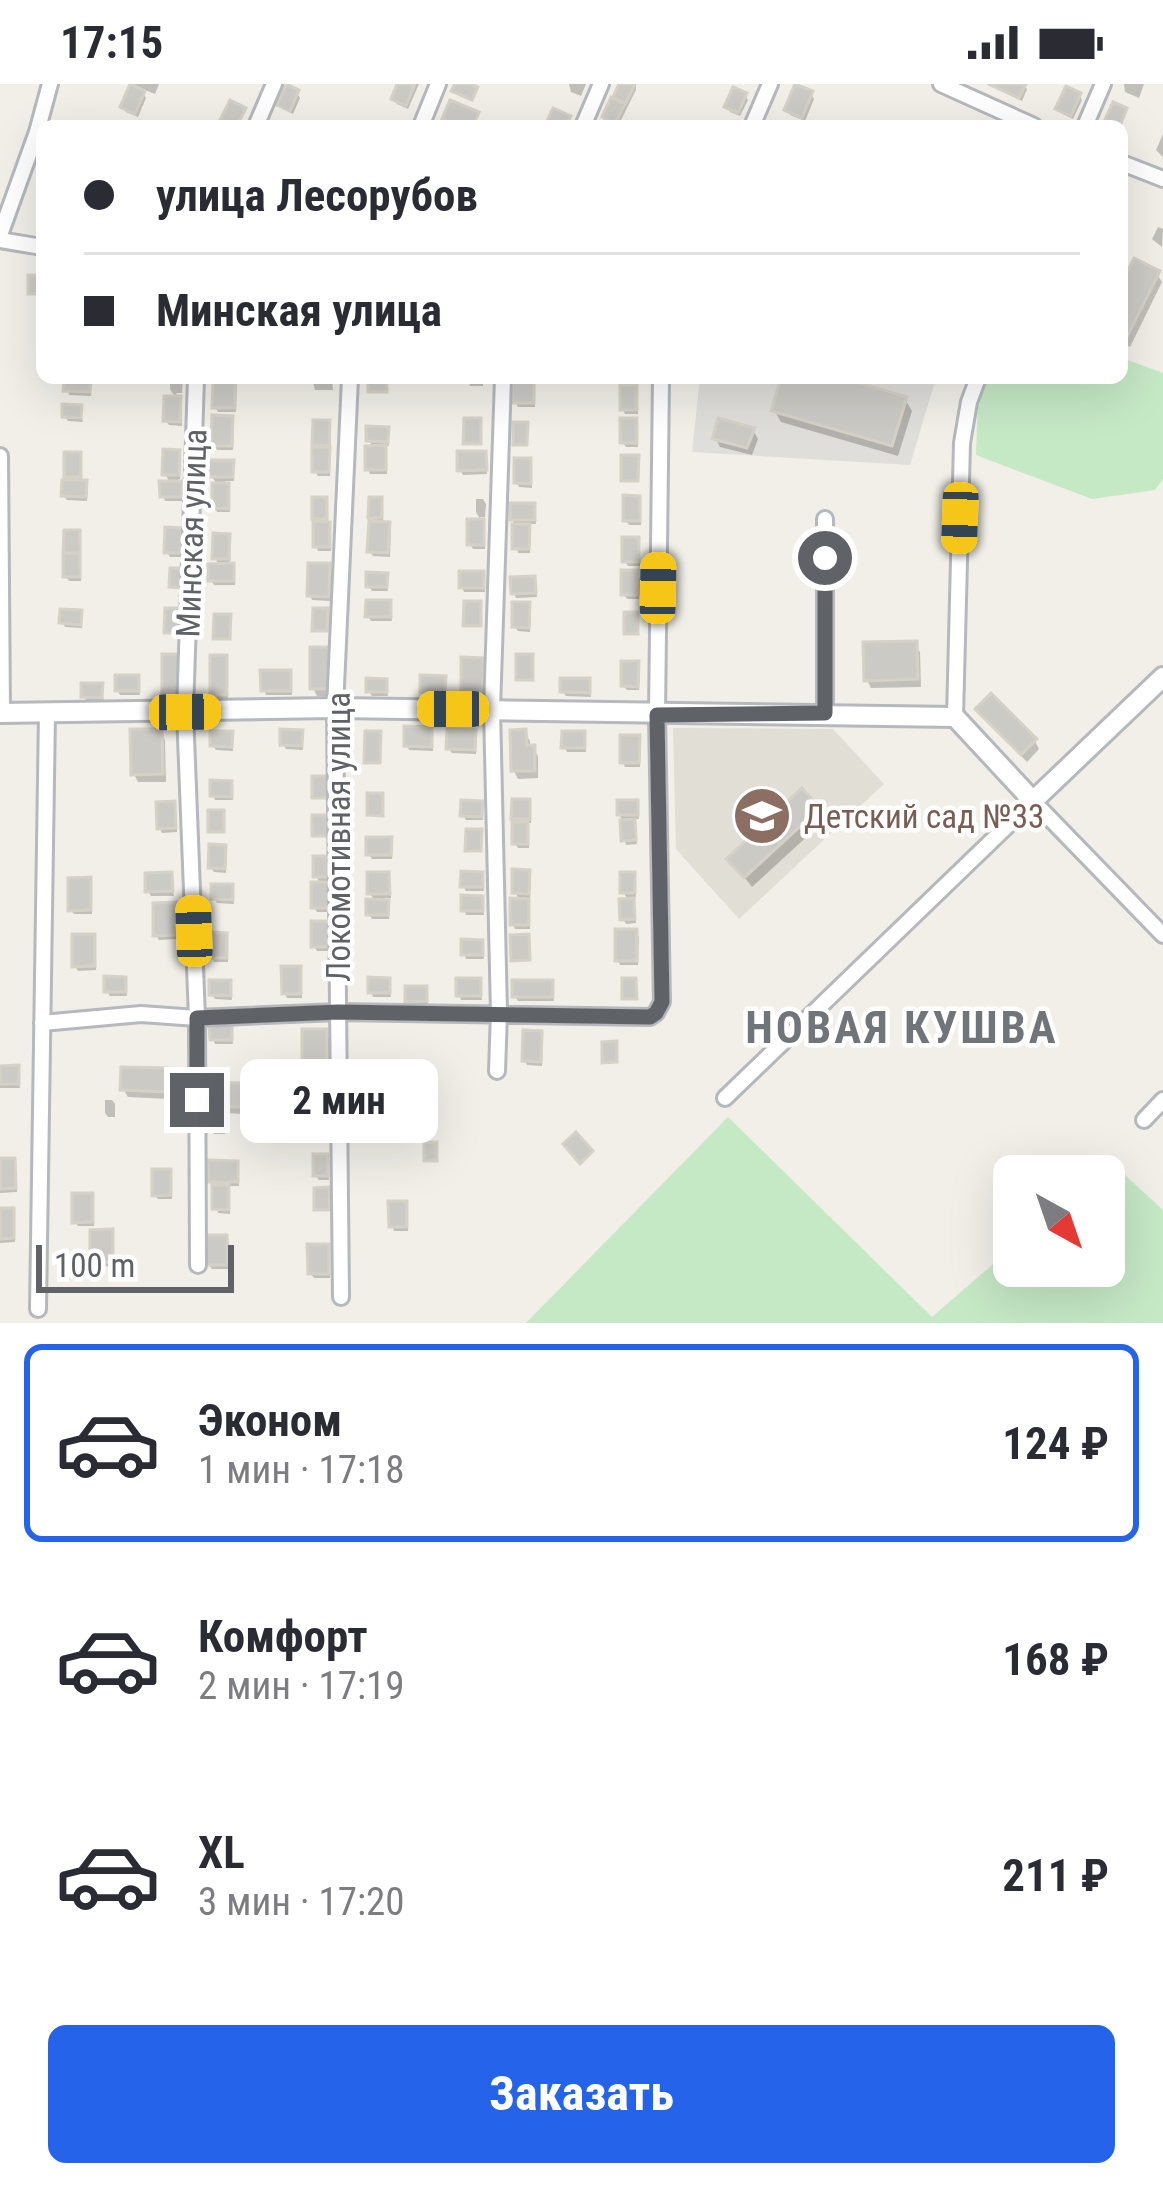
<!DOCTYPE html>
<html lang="ru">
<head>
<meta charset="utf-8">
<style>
  body { margin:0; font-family:"Roboto Condensed",sans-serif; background:#f2f2f3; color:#2b2b33; height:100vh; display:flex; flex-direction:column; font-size:45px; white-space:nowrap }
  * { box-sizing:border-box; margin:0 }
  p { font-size:39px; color:#7c7c81 }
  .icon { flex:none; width:66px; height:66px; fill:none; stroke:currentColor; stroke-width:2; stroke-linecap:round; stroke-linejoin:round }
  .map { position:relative; height:1239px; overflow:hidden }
  .panel { display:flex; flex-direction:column; background:#fff; flex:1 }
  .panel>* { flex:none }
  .banner { position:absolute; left:36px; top:36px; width:1092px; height:264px; border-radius:18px; box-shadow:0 12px 48px #0002; display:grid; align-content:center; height:264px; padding:0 48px; background:#fff }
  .needle { width:78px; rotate:140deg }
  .fabs { position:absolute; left:993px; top:1071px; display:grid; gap:24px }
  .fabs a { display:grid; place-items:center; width:132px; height:132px; border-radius:18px; background:#fff; box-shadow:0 12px 48px #0002; font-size:60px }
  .scale { position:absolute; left:36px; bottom:30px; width:198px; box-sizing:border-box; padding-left:12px; border:6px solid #5f6368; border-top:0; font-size:33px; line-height:42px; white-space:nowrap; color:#5f6368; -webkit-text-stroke:9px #fff; paint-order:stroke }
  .end { position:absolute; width:54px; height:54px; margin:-27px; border:15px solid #5f6368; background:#fff; box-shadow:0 0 0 6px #fff }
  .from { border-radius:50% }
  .bubble { position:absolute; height:84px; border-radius:18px; background:#fff; box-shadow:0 12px 48px #0002; font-size:39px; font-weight:700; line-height:84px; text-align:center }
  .car { position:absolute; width:36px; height:72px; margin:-36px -18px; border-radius:15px; box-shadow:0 0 9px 3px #0007; background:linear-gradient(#f5c518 24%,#345 0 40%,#f5c518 0 76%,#345 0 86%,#f5c518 0) }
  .banner b { display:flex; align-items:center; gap:42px; height:114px; font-size:45px }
  .banner b+b { border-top:3px solid #e1e1e2 }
  .banner i { width:30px; height:30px; background:#2b2b33 }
  ul { padding:21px 0 0; list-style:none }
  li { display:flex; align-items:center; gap:36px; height:198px; margin:0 24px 18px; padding:0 24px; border:6px solid transparent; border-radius:18px }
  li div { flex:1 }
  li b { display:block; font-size:45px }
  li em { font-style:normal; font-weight:700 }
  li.current { border-color:#2563eb }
  li>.icon { width:108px; height:108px; stroke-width:1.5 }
  .action { display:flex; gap:24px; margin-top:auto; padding:24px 48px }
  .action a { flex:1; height:138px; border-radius:18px; background:#2563eb; color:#fff; font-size:48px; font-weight:700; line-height:138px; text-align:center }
  .status { display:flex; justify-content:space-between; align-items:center; height:84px; padding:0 60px; background:#fff; direction:ltr }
  .status svg { height:33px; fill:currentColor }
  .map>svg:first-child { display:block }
  .industrial { fill:#e0deda }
  .education { fill:#e1ded6 }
  .green { fill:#c5e8c5 }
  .shadow { fill:#0003 }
  .building { fill:#cccac5; stroke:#d6d1c6; stroke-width:3 }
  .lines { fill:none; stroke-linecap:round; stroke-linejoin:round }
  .minor-casing { stroke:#b5b8bc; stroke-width:20 }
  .tertiary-casing { stroke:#b5b8bc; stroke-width:24 }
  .minor { stroke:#fff; stroke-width:14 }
  .tertiary { stroke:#fff; stroke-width:18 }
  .route { stroke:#5f6368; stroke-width:15 }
  .labels { text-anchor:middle; stroke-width:9; stroke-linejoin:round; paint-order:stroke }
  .street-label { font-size:33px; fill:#5f6368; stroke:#fff }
  .education-label { font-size:33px; fill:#785e54; stroke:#fff; text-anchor:start }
  .district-label { font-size:45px; font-weight:bold; letter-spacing:3px; fill:#70757a; stroke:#fff }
</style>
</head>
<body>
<div class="status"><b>17:15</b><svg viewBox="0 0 49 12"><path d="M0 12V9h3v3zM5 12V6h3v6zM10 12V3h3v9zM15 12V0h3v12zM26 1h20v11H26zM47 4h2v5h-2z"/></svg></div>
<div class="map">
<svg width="1163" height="1239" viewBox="0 0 1163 1239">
  <rect width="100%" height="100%" fill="#f1efe8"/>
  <path class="industrial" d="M700,294H936L910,381L692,368Z"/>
  <path class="education" d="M673,644L833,645L884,700L739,835L676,765Z"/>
  <path class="green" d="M1122,274L1163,289V395L1155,406L1092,415L976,371L978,315L989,294H1122Z
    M728,1033L932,1233L1014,1162V1182H1104V1092H1095L1111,1078L1163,1126V1239H526Z"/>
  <path class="shadow" d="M134,0H159L155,10L140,4L146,14L138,33L126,28L123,23L137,7Z
    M401,0H419L408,25L397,20L394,15Z
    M569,0H586L581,12L571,8Z
    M622,0H636V6L618,42H600Z
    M987,0H1023L1027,5L1022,17Z
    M1124,0H1144L1139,14L1125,8Z
    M297,9L300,14L293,30L283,25L280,21Z
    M811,10L814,15L805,37L790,31L788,26Z
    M745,11L748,16L740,32L730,28L728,23Z
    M1079,11L1082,16L1073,35L1061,29L1059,25Z
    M1163,50V73L1156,66Z
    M1158,143L1163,145L1162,163L1152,155Z
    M1157,190L1162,198L1130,263L1122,259V205Z
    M67,294H90L91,312L69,311Z
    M170,294H183L182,309H176L182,320V342L169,341L166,337L176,315L170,305Z
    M216,294H234L237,298L236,328H218L215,323Z
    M312,294H332L333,306H315Z
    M468,294H483V302H470Z
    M515,294H534L535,323H518L515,318Z
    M784,294H833L905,315L912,327L898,372L781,338L774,326Z
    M635,304L638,309V330H625L623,325Z
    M80,324L83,338L68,337L65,333Z
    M231,335L234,340L233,366H217L214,361Z
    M636,337L638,342V363H626L623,358Z
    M316,339H328L331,344L330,392H318L315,387Z
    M387,346L389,362H383L387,369V390H370L368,385L374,364L369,357Z
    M753,346L758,355L752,371L720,363L716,355Z
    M178,369L181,373L180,395H178L183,405V417H165L163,412L171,400L165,390Z
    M484,370L487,390L463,391L460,386Z
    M79,371L82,376V399L88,404L87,417L67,416L64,412L71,399L67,392Z
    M529,377L532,382V404L519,403L517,399Z
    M232,379L234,397H225L230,407V428H217L215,423V397L211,392Z
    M476,415H483L486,420L485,433H480L485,443V465H473L470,460L482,438L476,428Z
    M639,415L641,419V441H629L626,436Z
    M315,416H325L328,421V431L322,421L317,424L331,445V467H318L316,462V440H319L315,434Z
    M381,416L383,421V441H388L391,446L390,473L373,472L370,467L376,440L371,433Z
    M534,422L536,440H526L531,448L530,469H518L513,436Z
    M180,447L183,451L182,473H170L167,468Z
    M79,449L81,454V497H69L66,492Z
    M228,453L231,457L230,482L235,487V501H214L211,496L220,483L215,474Z
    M638,456L640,461V482H628L625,478Z
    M328,482L331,487L330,517L312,516L310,511Z
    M637,489L640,494L639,515H627L624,511Z
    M483,490L485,508H464L462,503Z
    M386,492L388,507H372L369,502Z
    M534,495L537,513L516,514L514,509Z
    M389,519L392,537H371L368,532Z
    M528,521L531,526L530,548L518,547L515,543Z
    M80,529L82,544L65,543L63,539Z
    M915,560L920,568L921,603L871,604L867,596Z
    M327,566L332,574L331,612H317L313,604Z
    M226,574L228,579V615H215L213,610Z
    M482,577L485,581L484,611H466L464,606Z
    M637,580L640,585L639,606H627L624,602Z
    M290,589L292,594V611H266L264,606Z
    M138,594L140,611H120L118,607Z
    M444,595L446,613L426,612L423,608Z
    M589,597L591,613L566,612L563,608Z
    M385,598L388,612H372L369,607Z
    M101,602L104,618L87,617L84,613Z
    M983,633L1035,657L1039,665L1027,678Z
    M430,646L433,651V667L409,666L407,661Z
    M161,648L165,656L166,698H138L134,690Z
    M301,649L303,666L286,665L283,660Z
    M474,649L477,653L476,670L452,669L449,665Z
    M525,649L530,657V664H533L538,672V694L518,695L514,687Z
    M231,650L233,667L216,666L213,662Z
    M584,650L586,668H567L564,663Z
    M638,654L641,659L640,683H625L623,678Z
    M230,700L233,716H215L213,711Z
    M528,718L531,722V739H525L529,746V764H518L515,760L518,741L514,734Z
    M636,719L639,735H632L636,743L637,760L626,761L620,730Z
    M174,720L176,725L177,748L162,749L160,744Z
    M481,720L483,736H466L463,731Z
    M817,726L824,737L752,803L730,775Z
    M390,756L393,761L392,775H372L369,770Z
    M224,764L227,768L226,789L214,788L211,784Z
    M326,775L328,780V797H325L331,806L330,828H317L314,823L321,801L316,792Z
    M528,789L531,794L530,814H525L530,822V845H515L513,840L520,817L515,808Z
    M481,790L484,807H466L463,802Z
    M170,791L174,812H151L148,807Z
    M388,791L390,796L391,814H384L390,823L389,835H372L369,830L375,818L370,809Z
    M633,791L636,813H630L635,822L636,839L626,840L623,835L629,817L623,808Z
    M89,796L92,801V830H74L71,826Z
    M232,803L234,820L217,819L214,814Z
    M482,815L484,831H466L464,826Z
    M174,821L177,826V855L159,856L156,851Z
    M328,840L331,845V867H317L314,862Z
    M636,848L639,853L638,881H620L618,876Z
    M226,852L228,856V878H214L212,873Z
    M93,853L96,857V886L78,887L75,882Z
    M481,859L484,875H466L464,870Z
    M299,885L302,890V914H287L285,909Z
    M124,896L127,912H110L107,907Z
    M388,897L391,913H373L371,908Z
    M479,897L482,916H461L459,911Z
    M229,899L232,916L215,915L212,910Z
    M551,899L554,917H518L515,912Z
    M425,905L428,921L411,922L408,917Z
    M230,943L233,960H215L213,955Z
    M325,948L330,956V988H310L305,980Z
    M540,950L543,954L542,982L527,981L525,977Z
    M17,984L20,1004H0V985Z
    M165,987L170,995L169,1015L128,1013L123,1005Z
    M327,996L330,1000V1023H325L331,1034L330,1046H312L309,1041L319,1029L313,1018Z
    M240,1002L245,1010L244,1030L225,1029V1050H214L211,1045L214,1026L211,1021Z
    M105,1016H112L115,1020V1033H108L105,1029Z
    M326,1073L329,1096H319L316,1092Z
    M0,1077H14L16,1082L17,1108L0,1109Z
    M236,1080L239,1084V1102H226L230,1109V1130L218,1129L211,1097Z
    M169,1088L172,1092V1115H158L155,1111Z
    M91,1112L94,1117V1142H78L75,1138Z
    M405,1120L408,1124V1147H394L392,1142Z
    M0,1127H12L15,1132V1158L0,1159Z
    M111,1149L114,1153V1182L96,1183L93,1178Z
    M226,1154L229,1159V1185H212L209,1181Z
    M327,1163L330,1168V1194H314L311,1190Z"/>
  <path class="building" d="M130,0L145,7L135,30L120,23Z
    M286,0L299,6L290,27L277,21Z
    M397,0H415L406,22L391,15Z
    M455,0H472L478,3L472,16L451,7Z
    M619,0H635L626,19L613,13Z
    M795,0L813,7L802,34L784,26Z
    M988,0H1026L1019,14Z
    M1066,2L1081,9L1071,32L1055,25Z
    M733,3L747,9L738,29L724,23Z
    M611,13L625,20L615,40L602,33Z
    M230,16L246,24L237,42L218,40Z
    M450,16L479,28L473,42H458L442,35Z
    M1113,18L1127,24L1120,42L1103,40Z
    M553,24L571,32L566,42H545Z
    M1134,174L1160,187L1125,257L1122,255V198Z
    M28,191H41V210H28Z
    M64,294H91L90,308L63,307Z
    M213,294H235V324H212Z
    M512,294H534V319H512Z
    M781,294H844L907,313L892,362L771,327Z
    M387,295V308H368V296Z
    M620,301H637V326H620Z
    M164,312H181L180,338L163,337Z
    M62,320L82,321L81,334L62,333Z
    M212,331L233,332L232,362H211Z
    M464,334H481V360H463Z
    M620,334H637V359H620Z
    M718,334L755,344L747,364L712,355Z
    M313,336H330L329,362L312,361Z
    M513,338H528L527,361H513Z
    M366,342L389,343L388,358L366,357Z
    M386,361V386H365V362Z
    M312,363H330L329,388H312Z
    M163,365L180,366L179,391H162Z
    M457,367H486L487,386L457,387Z
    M64,368H81V393H64Z
    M621,371H639L638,397H621Z
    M514,374H531V400L514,399Z
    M208,376H234L233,393H208Z
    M62,396H87L86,413L61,412Z
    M159,397H182V413H160Z
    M212,399H229V425L212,424Z
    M623,411L640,412V437H623Z
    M312,413H327V435H312Z
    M369,413H382V434H368Z
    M510,419H535V436H510Z
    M467,435H484V461H467Z
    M313,437L330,438V463H313Z
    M369,437L390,438L388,469L367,468Z
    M512,440H530L529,465H512Z
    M165,443L182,444L181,469H164Z
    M64,446H80V469H63Z
    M213,449L230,450L229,475H212Z
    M622,453H639V478H622Z
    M63,469H80V493H63Z
    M234,479V497H208V480Z
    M308,479H330L329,513L307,512Z
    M170,484H183V504L169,503Z
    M621,486H638V511H621Z
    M459,487H484V504H459Z
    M366,488L388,489L387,503H366Z
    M535,492L536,509L511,510L510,493Z
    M366,516H391V533H365Z
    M464,517H481V542H463Z
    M512,518H530L529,544L512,543Z
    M165,524H182L181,549H164Z
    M313,524H328L327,547H312Z
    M60,525L82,526L81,541L59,539Z
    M624,528H638V550H624Z
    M214,530H231L230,555H213Z
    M917,557L918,595L864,597L863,558Z
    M310,563H329L328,605H310Z
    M162,570H180V609H162Z
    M516,570H533V596H516Z
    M210,571H227V611H210Z
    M461,573L484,574L483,607H461Z
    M621,577H639L638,603L621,602Z
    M260,586H291V607H261Z
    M115,591H139V607H115Z
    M420,591L446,592L445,609L420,608Z
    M366,594L387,595V608H366Z
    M560,594H590V609L560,608Z
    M81,599H103L102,614L81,613Z
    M991,609L1037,655L1021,671L975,625Z
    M404,642L432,643V663L404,662Z
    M130,645H162L163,690L131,691Z
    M280,645L303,646L302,662L280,661Z
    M447,645L476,646L475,666L446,665Z
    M526,645L527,661H535V687H511L510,646Z
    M210,647H233L232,663L210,662Z
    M365,647H381L380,679H364Z
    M562,647H585V664H561Z
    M620,651H640L639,679H620Z
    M312,692H328V714H312Z
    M210,696L232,697V713L210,712Z
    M802,704L820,724L744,794L726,775Z
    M367,709H383V732L367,731Z
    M512,715H530V735H511Z
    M461,716L483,717L482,733L460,732Z
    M617,716H638V731H617Z
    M175,717L176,744L157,745L156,718Z
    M208,726H224V748H208Z
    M312,731H327V752H312Z
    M635,735L636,756L621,757L620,736Z
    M512,738H528V760H512Z
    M466,745H482L481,767H465Z
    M366,753H392L391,771H366Z
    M209,760L226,761L225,785L208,784Z
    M313,772H327V793H313Z
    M512,785L530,786L529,810L512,809Z
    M461,787L483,788V803H460Z
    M172,788L173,807L145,808V789Z
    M367,788H389L390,810H367Z
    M620,788H635V809H620Z
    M91,793V826L68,827V794Z
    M311,798H329V824H311Z
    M211,800H233V816L211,815Z
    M461,811L483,812V827H461Z
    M510,814L529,815V841H510Z
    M634,814L635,835L620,836L619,815Z
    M366,815L389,816L388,831H366Z
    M176,818V851L153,852V819Z
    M311,837H330V863H311Z
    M615,845H637V877H615Z
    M210,848L227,849V874H209Z
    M72,850H95V882L72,883Z
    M529,850L530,876L511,877L510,851Z
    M461,855L483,856V871H461Z
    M281,882H301V910H282Z
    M104,892L126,893V908H104Z
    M368,893L390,894V909H368Z
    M456,894H481V912H456Z
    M622,894H636L637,915H622Z
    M209,896H231V912L209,911Z
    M512,896H553V913H512Z
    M405,902H427V917L405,918Z
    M209,940H232V956H210Z
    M302,945H327V980L302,981Z
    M523,946L542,947L541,978L522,977Z
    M617,957V978L602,979V958Z
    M19,981V1000H0V982Z
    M121,983L167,984L166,1008L120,1006Z
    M310,993H329V1019H310Z
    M209,998L242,999L241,1023L208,1022Z
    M224,1023V1046H208V1024Z
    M307,1025L330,1026L329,1042H306Z
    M576,1048L593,1067L580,1080L563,1060Z
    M424,1058H437V1077H424Z
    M313,1070H328V1092H313Z
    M0,1074H15L16,1104L0,1105Z
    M208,1076L238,1077V1098H208Z
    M152,1085H171V1111L152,1112Z
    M212,1101H229V1126L212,1125Z
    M329,1103L330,1126H314V1104Z
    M72,1109H93V1138L72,1139Z
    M388,1117H407V1143H389Z
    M0,1124H14V1154L0,1155Z
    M113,1145V1178L90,1179V1146Z
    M206,1151H227L228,1181H206Z
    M307,1160H329V1190H308Z"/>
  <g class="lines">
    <g class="minor-casing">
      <path id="minor" d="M941,0L1034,42
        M256,42L274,0
        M421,42L438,0
        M583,42L601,0
        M752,42L770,0
        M1085,42L1103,0
        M1122,79L1163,95
        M0,151L37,48L50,0
        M0,156L42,163
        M196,294L185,628L197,934L198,1181
        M0,372L2,629
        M825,630V435
        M955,633L962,359L969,318L978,294
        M42,939L141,930L197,934L338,928L650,933L656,929L662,918L657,631L661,294
        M497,987L499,929L492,625L503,294
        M725,1014L1033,717L1163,851
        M1144,1036L1163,1016
        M341,1213L335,624L350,294
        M38,1225L47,629"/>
    </g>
    <g class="tertiary-casing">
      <path id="tertiary" d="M0,629L335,624L955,633L1033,717L1163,593"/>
    </g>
    <use href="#minor" class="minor"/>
    <use href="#tertiary" class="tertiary"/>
  </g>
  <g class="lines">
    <path class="route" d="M197,1016V934L338,928L650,933L656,929L662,918L657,631L825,629V474"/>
  </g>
  <defs>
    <g id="school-disc" transform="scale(3)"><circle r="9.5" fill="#8d6e63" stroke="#fff"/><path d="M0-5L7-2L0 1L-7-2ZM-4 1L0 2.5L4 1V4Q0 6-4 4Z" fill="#fff"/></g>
  </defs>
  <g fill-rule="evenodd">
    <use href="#school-disc" x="762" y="732"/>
  </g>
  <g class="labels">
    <g class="street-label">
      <text transform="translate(191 449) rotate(-88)" y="12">Минская улица</text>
      <text transform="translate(338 753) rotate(-90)" y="12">Локомотивная улица</text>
    </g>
    <g class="education-label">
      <text x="804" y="744">Детский сад №33</text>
    </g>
    <g class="district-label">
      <text x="902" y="959">НОВАЯ КУШВА</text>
    </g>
  </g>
</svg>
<div class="fabs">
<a><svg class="needle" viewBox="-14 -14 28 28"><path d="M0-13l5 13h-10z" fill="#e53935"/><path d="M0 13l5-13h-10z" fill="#7c7c81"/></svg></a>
</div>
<div class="scale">100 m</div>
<i class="end from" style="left:825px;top:474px"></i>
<i class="end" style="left:197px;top:1016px"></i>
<div class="bubble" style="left:240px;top:975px;width:198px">2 мин</div>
<i class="car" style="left:960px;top:434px;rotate:182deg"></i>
<i class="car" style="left:658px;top:504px;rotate:1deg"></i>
<i class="car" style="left:453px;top:625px;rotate:270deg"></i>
<i class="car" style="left:185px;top:628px;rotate:89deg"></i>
<i class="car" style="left:194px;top:847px;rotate:358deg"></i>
<div class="banner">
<b><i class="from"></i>улица Лесорубов</b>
<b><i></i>Минская улица</b>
</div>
</div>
<section class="panel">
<ul>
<li class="current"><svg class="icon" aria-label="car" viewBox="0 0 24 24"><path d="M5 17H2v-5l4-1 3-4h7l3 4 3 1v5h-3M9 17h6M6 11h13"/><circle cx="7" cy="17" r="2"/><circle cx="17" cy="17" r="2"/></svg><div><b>Эконом</b><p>1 мин · 17:18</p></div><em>124 ₽</em></li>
<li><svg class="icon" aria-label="car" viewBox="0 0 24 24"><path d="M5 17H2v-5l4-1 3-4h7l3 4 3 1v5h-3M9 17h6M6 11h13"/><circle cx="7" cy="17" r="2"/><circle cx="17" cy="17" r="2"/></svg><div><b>Комфорт</b><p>2 мин · 17:19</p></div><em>168 ₽</em></li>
<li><svg class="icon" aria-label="car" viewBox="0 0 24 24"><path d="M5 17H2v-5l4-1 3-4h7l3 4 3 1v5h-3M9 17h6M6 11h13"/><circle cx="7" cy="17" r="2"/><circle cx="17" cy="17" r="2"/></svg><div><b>XL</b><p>3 мин · 17:20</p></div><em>211 ₽</em></li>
</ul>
<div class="action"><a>Заказать</a></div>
</section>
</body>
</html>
